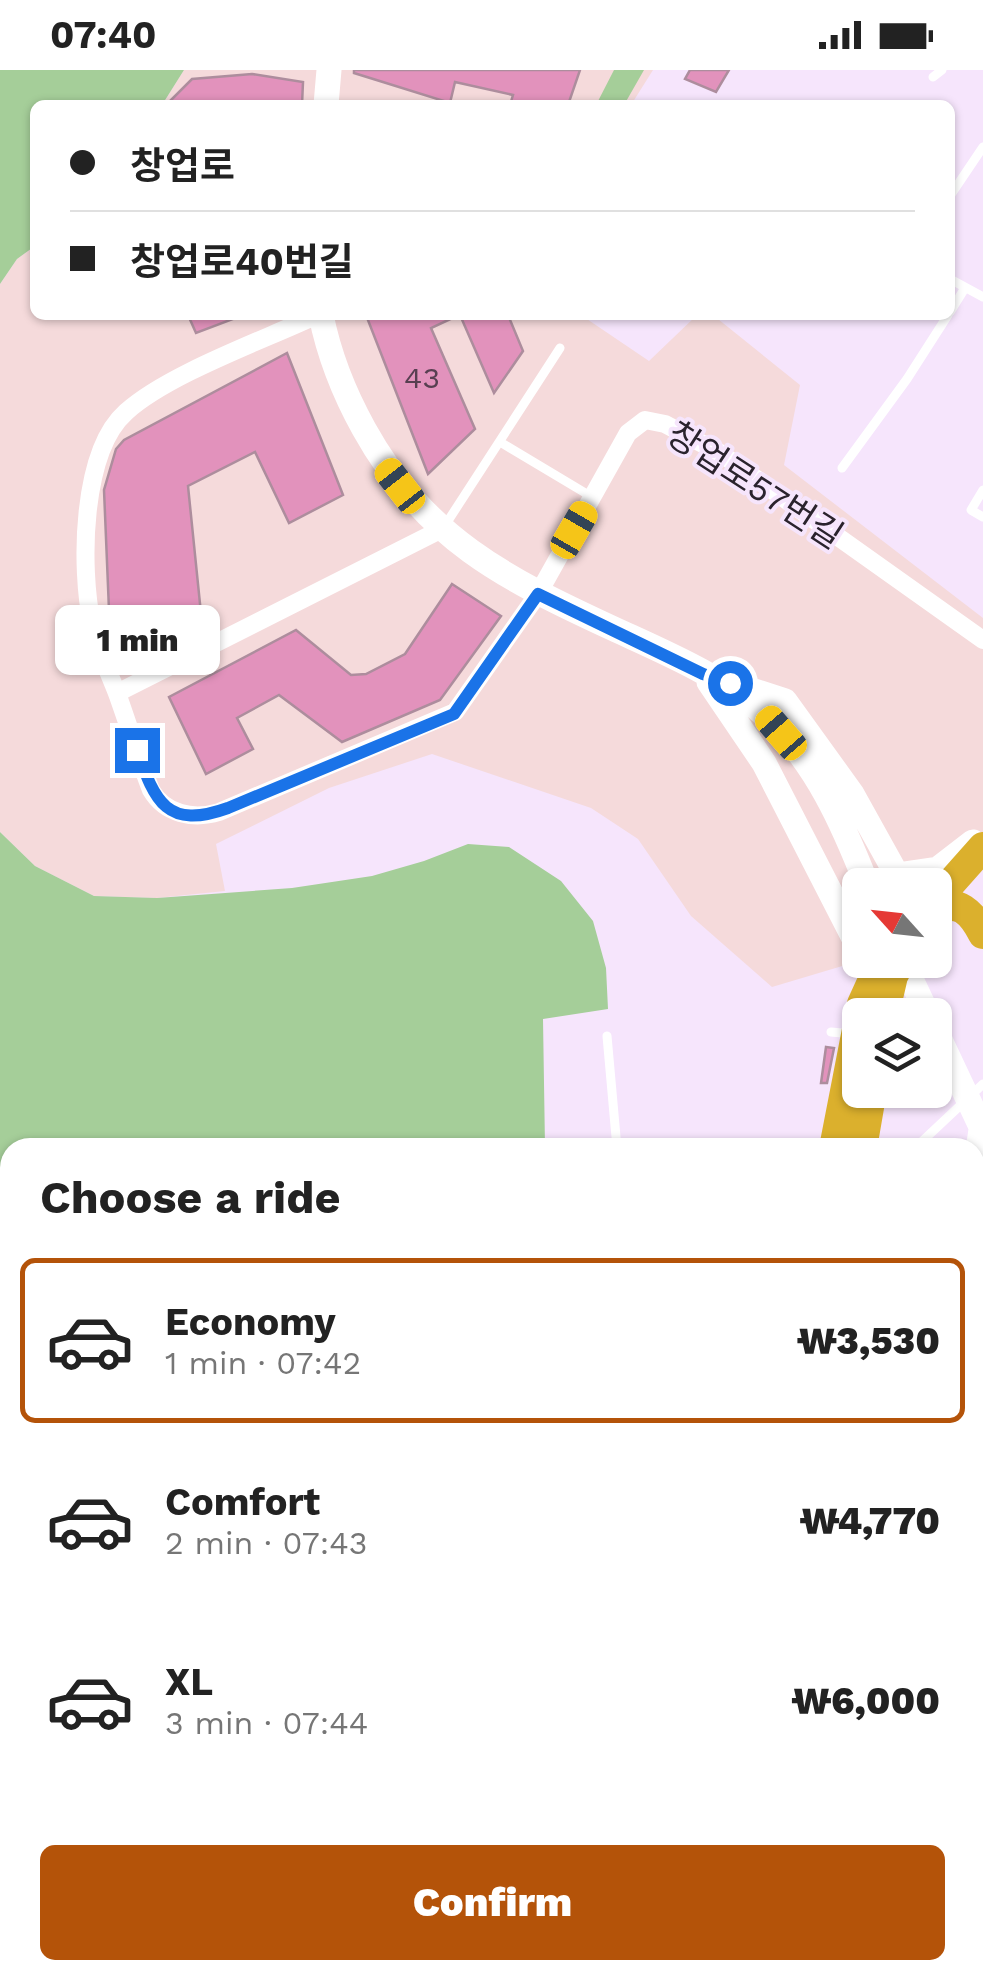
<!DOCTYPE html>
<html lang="en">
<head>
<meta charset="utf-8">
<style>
  body { margin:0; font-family:"Work Sans","Noto Sans KR",sans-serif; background:#f6f6f6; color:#222; height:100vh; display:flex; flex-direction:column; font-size:38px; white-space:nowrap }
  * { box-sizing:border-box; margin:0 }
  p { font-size:32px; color:#767676 }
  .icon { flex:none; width:55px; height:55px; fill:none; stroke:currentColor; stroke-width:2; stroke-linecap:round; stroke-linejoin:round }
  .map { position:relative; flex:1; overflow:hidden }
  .details { position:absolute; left:0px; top:1068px; width:985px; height:842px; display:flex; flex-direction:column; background:#fff; border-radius:30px 30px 0 0; box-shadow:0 2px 8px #0004 }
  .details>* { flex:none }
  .guide { position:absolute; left:30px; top:30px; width:925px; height:220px; border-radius:15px; box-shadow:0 2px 8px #0004; display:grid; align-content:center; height:220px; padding:0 40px; background:#fff }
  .needle { width:65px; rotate:297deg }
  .controls { position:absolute; left:842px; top:798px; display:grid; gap:20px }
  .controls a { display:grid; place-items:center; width:110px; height:110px; border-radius:15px; background:#fff; box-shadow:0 2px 8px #0004; font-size:50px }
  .end { position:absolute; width:45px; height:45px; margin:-22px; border:12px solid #1a73e8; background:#fff; box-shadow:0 0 0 5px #fff }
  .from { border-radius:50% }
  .bubble { position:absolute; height:70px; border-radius:15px; background:#fff; box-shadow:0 2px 8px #0004; font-size:32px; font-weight:800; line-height:70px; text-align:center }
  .car { position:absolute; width:30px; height:60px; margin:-30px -15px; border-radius:12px; box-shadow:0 0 8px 2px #0007; background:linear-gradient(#f5c518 24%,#345 0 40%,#f5c518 0 76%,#345 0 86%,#f5c518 0) }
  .guide b { display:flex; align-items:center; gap:35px; height:95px; font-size:38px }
  .guide b+b { border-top:2px solid #e0e0e0 }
  .guide i { width:25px; height:25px; background:#222 }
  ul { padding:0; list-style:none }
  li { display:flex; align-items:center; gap:30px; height:165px; margin:0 20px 15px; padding:0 20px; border:5px solid transparent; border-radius:15px }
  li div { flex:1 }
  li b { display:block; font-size:38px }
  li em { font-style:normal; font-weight:800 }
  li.current { border-color:#b45309 }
  li>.icon { width:90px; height:90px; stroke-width:1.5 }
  h2 { padding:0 40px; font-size:45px; line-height:120px }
  .primary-button { display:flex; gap:20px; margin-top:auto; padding:20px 40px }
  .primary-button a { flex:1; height:115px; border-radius:15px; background:#b45309; color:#fff; font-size:40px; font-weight:800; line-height:115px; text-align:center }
  .status { display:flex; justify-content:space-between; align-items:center; height:70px; padding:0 50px; background:#fff; direction:ltr }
  .status svg { height:28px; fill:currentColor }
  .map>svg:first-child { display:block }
  .industrial { fill:#f5dadb }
  .green { fill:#a5ce99 }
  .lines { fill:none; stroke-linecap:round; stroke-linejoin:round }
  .stream { stroke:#71a9be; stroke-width:5 }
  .building { fill:#e292bc; stroke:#ad8d9d; stroke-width:2.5 }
  .lane { stroke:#fff; stroke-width:9 }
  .street { stroke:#fff; stroke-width:18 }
  .secondary { stroke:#fff; stroke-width:25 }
  .highway { stroke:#dbb02d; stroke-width:30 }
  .route { stroke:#1a73e8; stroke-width:12 }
  .labels { text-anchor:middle; stroke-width:8; stroke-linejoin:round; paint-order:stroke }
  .number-label { font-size:30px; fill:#583f51 }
  .street-label { font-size:35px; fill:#2a232d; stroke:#f6e5fc }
</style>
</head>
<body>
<div class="status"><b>07:40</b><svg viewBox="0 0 49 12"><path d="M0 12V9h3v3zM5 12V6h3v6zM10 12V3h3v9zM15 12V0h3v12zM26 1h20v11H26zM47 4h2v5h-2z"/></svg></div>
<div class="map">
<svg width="983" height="1908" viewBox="0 0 983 1908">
  <rect width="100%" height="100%" fill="#f6e5fc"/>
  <path class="industrial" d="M184,0H653L631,35H162Z
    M35,176V245H581L649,291L697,245H713L800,315L784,395L983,548V793L935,815H860V886L849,894L772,917L691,846L638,769L591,738L432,684L329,718L216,774L225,821L157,828L94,826L35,796L0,762V214L17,189Z"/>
  <path class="green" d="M0,0H184L162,35H35V176L17,189L0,214Z
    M614,0H644L624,35H596Z
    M0,762L35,796L94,826L157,828L292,818L372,806L424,791L468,774L509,777L561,811L593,851L606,898L608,939L543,949L545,1077L10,1078V1394L0,1397Z"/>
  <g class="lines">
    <path class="stream" d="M0,1891L10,1898
      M13,1900L25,1908
      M244,1908L252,1900"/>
  </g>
  <path class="building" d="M354,0H580L568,35H510L513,25L455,12L450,33L354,3Z
    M690,0H729L716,22L685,9Z
    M252,4L303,12L302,35H166L192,9Z
    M188,245H241V246L196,263Z
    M366,245H459L431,258L475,359L428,404Z
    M460,245H508L523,281L494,323Z
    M287,283L343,425L289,453L255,382L188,416L203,563L110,564L104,420L116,379L124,370Z
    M452,514L501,546L440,630L342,672L279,625L237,648L253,679L206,704L169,627L296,560L351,605L366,604L405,584Z
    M826,977L834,978L827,1013H821Z"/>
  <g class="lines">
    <path class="lane" d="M933,7L942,0
      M950,126L983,77
      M950,209L983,227
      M950,242L965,218
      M500,372L592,427
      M842,398L907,309L948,245
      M983,420L971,440L983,447
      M444,457L560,278
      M831,962L853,964
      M607,966L617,1078
      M915,1078L983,1014"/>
    <path class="street" d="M317,245C264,270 168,304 126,342C81,382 80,498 92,554C97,579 109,602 118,626C129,657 139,689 151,720C165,744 193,750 219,742L455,642L538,524L628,363L645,350L665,354L720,383L983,570
      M117,623L442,459
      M975,1593L983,1601
      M975,1852L983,1851
      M732,1900L734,1908
      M891,1900L894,1908"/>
    <path class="secondary" d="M326,35L329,0
      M321,245C329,285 344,323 364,359C425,469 504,508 614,559C666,583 724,607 766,646C816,692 843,754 867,815
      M709,612L764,693L860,880
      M736,615L785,631L852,724L897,805L938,799L973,772
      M902,890L928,945
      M935,959L983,1061
      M975,1100L983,1046
      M0,1636L10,1639"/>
    <path class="highway" d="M935,831L983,777
      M935,841C958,827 972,843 983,864
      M884,945L893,906L901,891
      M834,1078L862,934L882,890
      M862,1078L872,1020
      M975,1226L983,1225
      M975,1277L983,1275
      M0,1432L10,1430
      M0,1477L10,1475"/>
  </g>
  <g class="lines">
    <path class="route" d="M137,680C155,732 167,760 228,738L454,644L538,524L703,604L730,613"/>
  </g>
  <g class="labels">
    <g class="number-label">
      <text x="422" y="318">43</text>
    </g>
    <g class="street-label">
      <text transform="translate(755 415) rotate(33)" y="12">창업로57번길</text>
    </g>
  </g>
</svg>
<div class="controls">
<a><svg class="needle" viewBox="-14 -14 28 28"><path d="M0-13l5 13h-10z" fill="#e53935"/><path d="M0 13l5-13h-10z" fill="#767676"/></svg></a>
<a><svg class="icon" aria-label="layers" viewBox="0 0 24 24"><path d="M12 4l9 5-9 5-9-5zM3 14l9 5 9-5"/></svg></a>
</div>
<i class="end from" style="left:730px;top:613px"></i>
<i class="end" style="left:137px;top:680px"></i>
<div class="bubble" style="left:55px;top:535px;width:165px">1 min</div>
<i class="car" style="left:400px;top:416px;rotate:322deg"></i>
<i class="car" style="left:574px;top:460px;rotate:30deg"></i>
<i class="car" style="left:781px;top:663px;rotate:319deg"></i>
<div class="guide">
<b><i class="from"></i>창업로</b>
<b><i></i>창업로40번길</b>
</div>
<section class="details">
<h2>Choose a ride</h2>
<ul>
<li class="current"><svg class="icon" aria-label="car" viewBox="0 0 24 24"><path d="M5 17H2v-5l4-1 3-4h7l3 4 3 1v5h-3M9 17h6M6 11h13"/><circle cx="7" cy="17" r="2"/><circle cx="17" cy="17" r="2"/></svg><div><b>Economy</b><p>1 min · 07:42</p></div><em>₩3,530</em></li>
<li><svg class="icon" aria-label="car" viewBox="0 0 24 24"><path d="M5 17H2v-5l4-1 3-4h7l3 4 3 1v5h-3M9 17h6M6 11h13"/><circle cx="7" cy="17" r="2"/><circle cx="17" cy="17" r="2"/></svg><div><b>Comfort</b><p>2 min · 07:43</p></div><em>₩4,770</em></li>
<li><svg class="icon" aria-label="car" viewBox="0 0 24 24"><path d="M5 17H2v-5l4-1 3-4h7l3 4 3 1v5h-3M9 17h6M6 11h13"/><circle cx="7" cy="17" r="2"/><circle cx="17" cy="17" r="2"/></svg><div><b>XL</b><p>3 min · 07:44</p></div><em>₩6,000</em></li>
</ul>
<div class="primary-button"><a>Confirm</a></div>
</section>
</div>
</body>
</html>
